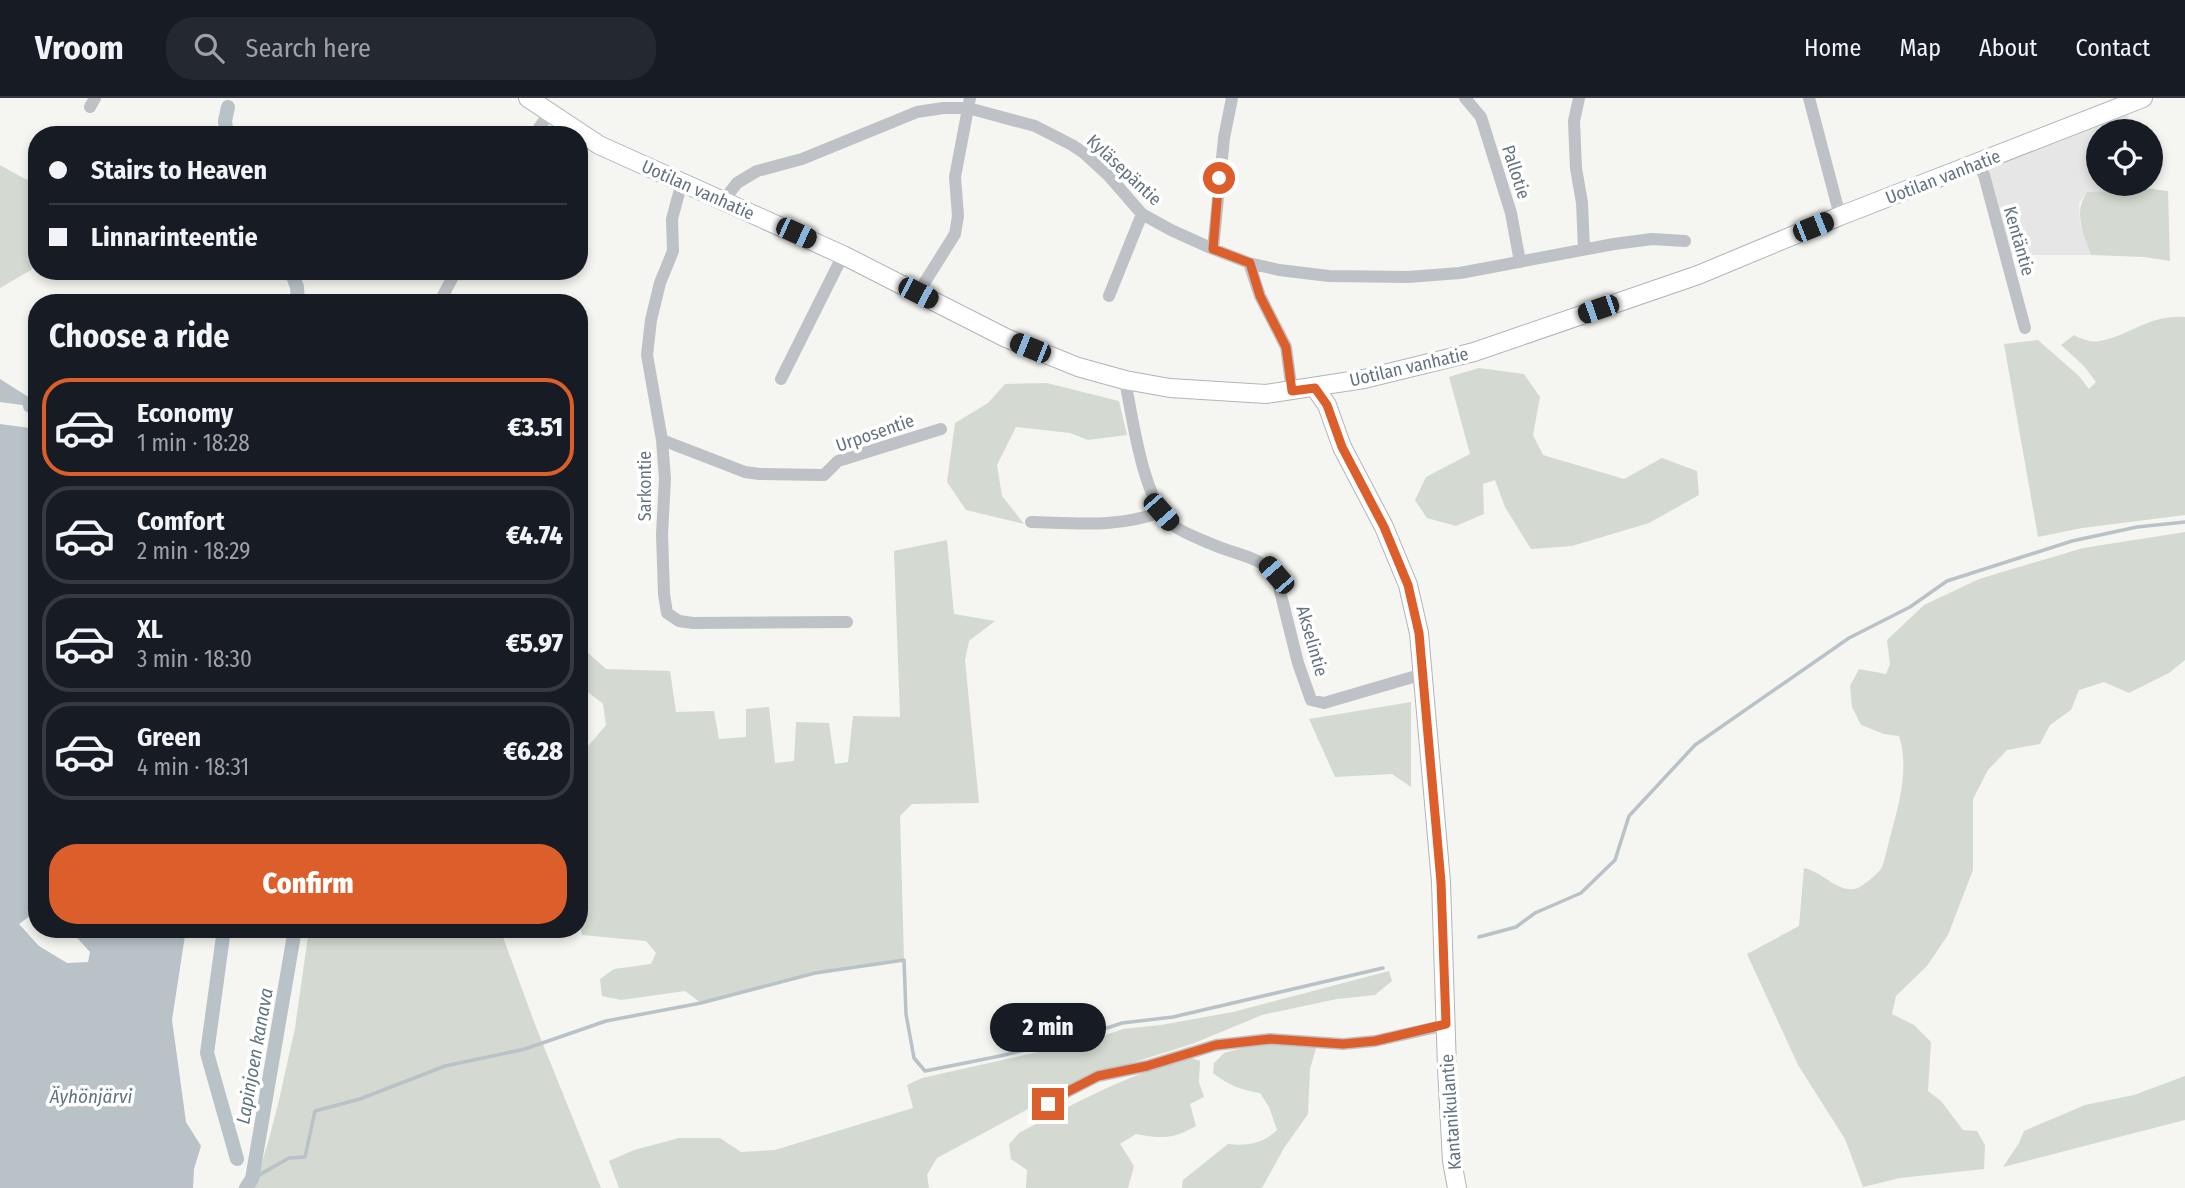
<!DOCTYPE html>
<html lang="en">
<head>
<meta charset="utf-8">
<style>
  body { margin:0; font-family:"Fira Sans Condensed",sans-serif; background:#242831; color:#f1f3f6; height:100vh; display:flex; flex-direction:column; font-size:26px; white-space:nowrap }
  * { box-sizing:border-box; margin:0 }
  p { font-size:23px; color:#9ea1a6 }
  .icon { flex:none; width:38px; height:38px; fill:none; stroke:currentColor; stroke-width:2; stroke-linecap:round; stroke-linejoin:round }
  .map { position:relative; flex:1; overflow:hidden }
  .side { position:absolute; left:28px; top:196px; width:560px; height:644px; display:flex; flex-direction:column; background:#171b24; border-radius:28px; box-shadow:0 4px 10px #0003 }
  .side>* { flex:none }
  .top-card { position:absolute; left:28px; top:28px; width:560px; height:154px; border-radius:28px; box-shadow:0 4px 10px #0003; display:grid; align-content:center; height:154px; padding:0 21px; background:#171b24 }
  .controls { position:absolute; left:2086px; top:21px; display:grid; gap:14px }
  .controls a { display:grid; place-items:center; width:77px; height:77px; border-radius:50%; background:#171b24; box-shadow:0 4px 10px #0003; font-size:35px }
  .end { position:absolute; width:32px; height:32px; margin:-16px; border:9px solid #dc5e2b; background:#fff; box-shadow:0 0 0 4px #fff }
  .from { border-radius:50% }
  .bubble { position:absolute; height:49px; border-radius:24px; background:#171b24; box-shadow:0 4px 10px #0003; font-size:23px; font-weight:800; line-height:49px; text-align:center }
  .car { position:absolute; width:21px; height:42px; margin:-21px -10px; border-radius:9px; box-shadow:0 0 5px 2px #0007; background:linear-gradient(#222 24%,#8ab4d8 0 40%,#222 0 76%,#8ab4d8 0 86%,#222 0) }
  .top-card b { display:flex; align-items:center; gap:24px; height:66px; font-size:26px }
  .top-card b+b { border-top:2px solid #363941 }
  .top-card i { width:18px; height:18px; background:#f1f3f6 }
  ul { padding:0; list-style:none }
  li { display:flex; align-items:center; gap:21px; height:98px; margin:0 14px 10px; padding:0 7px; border:4px solid #363941; border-radius:28px }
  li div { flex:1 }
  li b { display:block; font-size:26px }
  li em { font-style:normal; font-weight:800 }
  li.current { border-color:#dc5e2b }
  li>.icon { width:63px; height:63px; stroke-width:1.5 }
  h2 { padding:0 21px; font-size:32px; line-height:84px }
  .cta { display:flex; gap:14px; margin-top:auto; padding:14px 21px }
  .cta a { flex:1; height:80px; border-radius:28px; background:#dc5e2b; color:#fff; font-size:28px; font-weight:800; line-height:80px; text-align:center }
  header { display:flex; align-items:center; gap:42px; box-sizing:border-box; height:98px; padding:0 35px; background:#171b24; border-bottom:2px solid #363941 }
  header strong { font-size:33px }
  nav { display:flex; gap:38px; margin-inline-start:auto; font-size:24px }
  .search { width:490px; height:63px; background:#242831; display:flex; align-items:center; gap:18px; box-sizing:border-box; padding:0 24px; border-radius:28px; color:#9ea1a6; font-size:26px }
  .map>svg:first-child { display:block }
  .built { fill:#e5e6e5 }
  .green { fill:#d4dad1 }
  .water { fill:#b8c2c7 }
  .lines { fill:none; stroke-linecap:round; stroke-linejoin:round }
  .stream { stroke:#b8c2c7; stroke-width:3.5 }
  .canal { stroke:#b8c2c7; stroke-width:14 }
  .secondary-casing { stroke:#b0b5ba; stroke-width:20 }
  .street { stroke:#bec1c5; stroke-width:12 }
  .secondary { stroke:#fff; stroke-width:18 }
  .route { stroke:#dc5e2b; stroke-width:9 }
  .labels { text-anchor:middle; stroke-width:7; stroke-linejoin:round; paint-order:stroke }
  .street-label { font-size:18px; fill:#657381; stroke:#fff }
  .water-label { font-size:19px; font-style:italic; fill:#61757f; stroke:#fff }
</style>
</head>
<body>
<header>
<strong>Vroom</strong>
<div class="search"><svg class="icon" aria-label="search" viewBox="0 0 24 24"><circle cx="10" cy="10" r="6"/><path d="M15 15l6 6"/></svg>Search here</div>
<nav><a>Home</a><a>Map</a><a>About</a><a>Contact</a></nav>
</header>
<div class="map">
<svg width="2185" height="1090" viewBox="0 0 2185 1090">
  <rect width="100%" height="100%" fill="#f5f5f1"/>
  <path class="built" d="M2127,16L2132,33H2098V86H2146L2148,92L2129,88L2108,93L2087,94L2079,105L2080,126L2091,157H2011L1988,70Z"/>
  <path class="green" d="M0,67L25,81L37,85V152L31,172L0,190Z
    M2129,88L2168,93L2170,163L2144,159L2091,157C2083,134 2073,116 2087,94L2108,93Z
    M2185,219V417L2082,430L2038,439L2004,246L2038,242L2079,278L2089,291L2096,284L2084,268L2061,247L2074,237C2082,241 2091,245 2100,243C2132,237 2147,217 2185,219Z
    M1479,270L1524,276L1540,299L1533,337L1543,357L1624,381L1662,360L1697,373L1699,397L1649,425L1572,448L1531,451L1505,409L1495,382L1483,386L1484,416L1456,428L1427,420L1415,402L1426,379L1470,356L1449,279Z
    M1047,285L1119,303L1127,337L1088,342L1070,335L1016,329L997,367L1002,398L1024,426L966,412L947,384L955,325L988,305L1005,286Z
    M2185,434V562L2169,575L2129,595L2104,584L2079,592L2071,612L2050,627L2040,646L2007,652L1988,672L1973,701V772L1948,837L1927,868L1896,898L1892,916L1914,927L1931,944L1928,993L1941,1003L1963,1032L1977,1033L1985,1047L1984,1071L1900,1080L1863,1089L1845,1041L1798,967L1747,856L1799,828L1804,770C1822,773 1839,797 1858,790C1864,787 1879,775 1882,769C1885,761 1887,751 1889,743C1898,709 1910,672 1899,638L1884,636L1861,627L1852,609L1850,588L1859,571L1886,576L1890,566L1887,542L1924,507L1979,481L2083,450Z
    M947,442L954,516L995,523L969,543L965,562L979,705L912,706L900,718L904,862L815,875L701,905L685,893L621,902L602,898L600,881L614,871L651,866L656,855L646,843L582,837L579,824V667L584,653L606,627L603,606L579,587V511L583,512L587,554L606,571L670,573L676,614L714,613L719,641L746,639V611L769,609L775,665L794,663L796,624L829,625L835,666L848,664L853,618L900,619L894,453Z
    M1411,604V689L1392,676L1335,679L1309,621Z
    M309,831H500L536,929L601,1090H251L256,1084L269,1041L279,1002L295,930Z
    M1389,873L1392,883L1375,897L1337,901L1262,917L1192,946L1119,969L1043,1003L937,1060L927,1077L929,1090H619L609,1063L634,1052L679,1040H720L741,1054L775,1052L913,1010L907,987L922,980L1088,943L1123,931L1161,927L1233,914Z
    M1281,940L1318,943L1310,971L1308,1016L1284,1050L1262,1090H1182L1183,1082L1228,1046C1248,1048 1262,1046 1277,1032L1269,1009L1260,995C1241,992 1228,987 1213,975L1214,965L1224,955Z
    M1191,960L1200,963L1199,984L1204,999L1190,1006L1196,1028C1174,1041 1161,1041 1136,1036L1120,1046L1134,1068L1128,1090H1026L1027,1072L1011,1061L1009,1046L1019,1035C1075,1005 1129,975 1191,960Z
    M2185,978V1022L2003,1069L2019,1045L2024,1033L2085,1007L2134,997Z"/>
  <path class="water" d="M0,281L30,300V308L0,304Z
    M0,326L37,331V813L19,826L39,848L67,865L88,864L90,854L69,831H186L172,922L186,1024L201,1048L194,1071L193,1090H0Z"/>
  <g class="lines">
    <path class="stream" d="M1479,839L1516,829L1535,815L1581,795L1615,762L1629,718L1695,647L1849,540L1910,509L1947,483L2072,443L2137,429L2185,424
      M252,1081L289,1060L305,1059L315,1013L360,1001L445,968L525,951L606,923L701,905L815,875L904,862L906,916L914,960L925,973L1000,958L1083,938L1122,925L1173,919L1383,870"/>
    <path class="canal" d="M227,37L225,23L228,9
      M291,173L297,189L298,205
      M30,308L37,307
      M224,831L207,955L237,1061
      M246,1090L252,1081L295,831"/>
    <g class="secondary-casing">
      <path id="secondary" d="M528,0L599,47L843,157L1006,240L1078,269L1125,282L1170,290L1266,296L1364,281L1474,254L1698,177L1840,118L2143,0
        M1315,290L1327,307L1342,349L1384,429L1408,487L1419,535L1441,784L1447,970L1452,1063L1457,1090"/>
    </g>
    <path class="street" d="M1465,0L1481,19L1511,115L1520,164
      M1579,0L1574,23L1576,70L1582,105L1584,151
      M1809,0L1840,118
      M90,9L95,0
      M534,37L549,16
      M1978,66L1984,77L2025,230
      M682,84L672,121L673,153L660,185L651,222L647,257L662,342L665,381L662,436L664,496L667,515L679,523L693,525L847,524
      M724,102L737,85L757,73L802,61L917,14L943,10H968L1035,28L1072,47L1084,55L1108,77L1142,116L1171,132L1213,151L1249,165L1279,172L1329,178L1408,179L1460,175L1614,146L1652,141L1685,143
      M1213,151L1224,40L1232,0
      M1249,165L1260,198L1286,249L1292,293
      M918,195L955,136L958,118L955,79L970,0
      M1109,198L1142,116
      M439,205L456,173
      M781,281L843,157
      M1125,282C1132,318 1143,400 1170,425C1182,435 1200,441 1214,447C1237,457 1259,458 1276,477L1298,565L1311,602L1324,605L1423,576
      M662,342L745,374L759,376L824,377L838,363L941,331
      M1031,424C1075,425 1119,430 1161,414
      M1048,1006L1059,998L1098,978L1147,968L1216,947L1270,941L1343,946L1375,943L1446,927"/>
    <use href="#secondary" class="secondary"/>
  </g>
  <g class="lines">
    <path class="route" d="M1048,1006L1059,998L1098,978L1147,968L1216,947L1270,941L1343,946L1375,943L1446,926L1441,784L1419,535L1408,487L1384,429L1342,349L1327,307L1315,290L1292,293L1286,249L1260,198L1250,165L1213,151L1219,80"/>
  </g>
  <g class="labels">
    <g class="street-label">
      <text transform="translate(1124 72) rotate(43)" y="6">Kyläsepäntie</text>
      <text transform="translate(1516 74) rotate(72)" y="6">Pallotie</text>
      <text transform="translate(1943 79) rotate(-21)" y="6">Uotilan vanhatie</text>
      <text transform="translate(698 92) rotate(24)" y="6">Uotilan vanhatie</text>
      <text transform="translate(2019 143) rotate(74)" y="6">Kentäntie</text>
      <text transform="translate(1409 269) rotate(-13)" y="6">Uotilan vanhatie</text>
      <text transform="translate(875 335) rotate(-19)" y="6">Urposentie</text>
      <text transform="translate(645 388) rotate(-90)" y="6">Sarkontie</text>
      <text transform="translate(1312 543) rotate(74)" y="6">Akselintie</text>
      <text transform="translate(1451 1014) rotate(-94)" y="6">Kantanikulantie</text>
    </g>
    <g class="water-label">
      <text transform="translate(254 958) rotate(-80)" y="7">Lapinjoen kanava</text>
      <text x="91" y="1005">Äyhönjärvi</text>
    </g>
  </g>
</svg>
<div class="controls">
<a><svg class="icon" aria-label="locate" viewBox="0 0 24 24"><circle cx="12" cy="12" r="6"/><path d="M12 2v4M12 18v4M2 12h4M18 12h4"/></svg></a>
</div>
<i class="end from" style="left:1219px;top:80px"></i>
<i class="end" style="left:1048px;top:1006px"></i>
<div class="bubble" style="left:990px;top:905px;width:116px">2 min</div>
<i class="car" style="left:1813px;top:129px;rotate:68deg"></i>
<i class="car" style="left:796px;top:135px;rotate:115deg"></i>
<i class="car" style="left:918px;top:195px;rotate:117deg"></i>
<i class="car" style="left:1598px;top:211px;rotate:251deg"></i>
<i class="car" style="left:1030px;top:250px;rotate:292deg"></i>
<i class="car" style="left:1161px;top:414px;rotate:139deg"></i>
<i class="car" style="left:1276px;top:477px;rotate:319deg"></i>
<div class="top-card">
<b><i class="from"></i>Stairs to Heaven</b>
<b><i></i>Linnarinteentie</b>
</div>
<section class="side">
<h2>Choose a ride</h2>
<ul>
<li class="current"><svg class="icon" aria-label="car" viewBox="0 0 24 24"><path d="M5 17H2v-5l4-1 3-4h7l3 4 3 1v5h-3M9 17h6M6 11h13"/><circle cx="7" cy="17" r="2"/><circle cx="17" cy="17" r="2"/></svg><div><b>Economy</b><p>1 min · 18:28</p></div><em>€3.51</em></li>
<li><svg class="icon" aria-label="car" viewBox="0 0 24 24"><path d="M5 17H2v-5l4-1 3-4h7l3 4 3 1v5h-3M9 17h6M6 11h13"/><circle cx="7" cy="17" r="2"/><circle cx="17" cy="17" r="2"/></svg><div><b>Comfort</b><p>2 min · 18:29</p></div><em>€4.74</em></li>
<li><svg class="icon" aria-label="car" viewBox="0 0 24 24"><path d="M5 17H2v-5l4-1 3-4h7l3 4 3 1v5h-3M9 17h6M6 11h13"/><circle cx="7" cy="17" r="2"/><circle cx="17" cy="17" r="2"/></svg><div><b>XL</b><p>3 min · 18:30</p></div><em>€5.97</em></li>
<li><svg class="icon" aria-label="car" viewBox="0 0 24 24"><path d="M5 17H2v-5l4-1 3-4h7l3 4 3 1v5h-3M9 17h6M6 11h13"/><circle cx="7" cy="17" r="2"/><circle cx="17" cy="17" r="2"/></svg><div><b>Green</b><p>4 min · 18:31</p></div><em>€6.28</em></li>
</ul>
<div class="cta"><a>Confirm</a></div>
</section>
</div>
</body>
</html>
